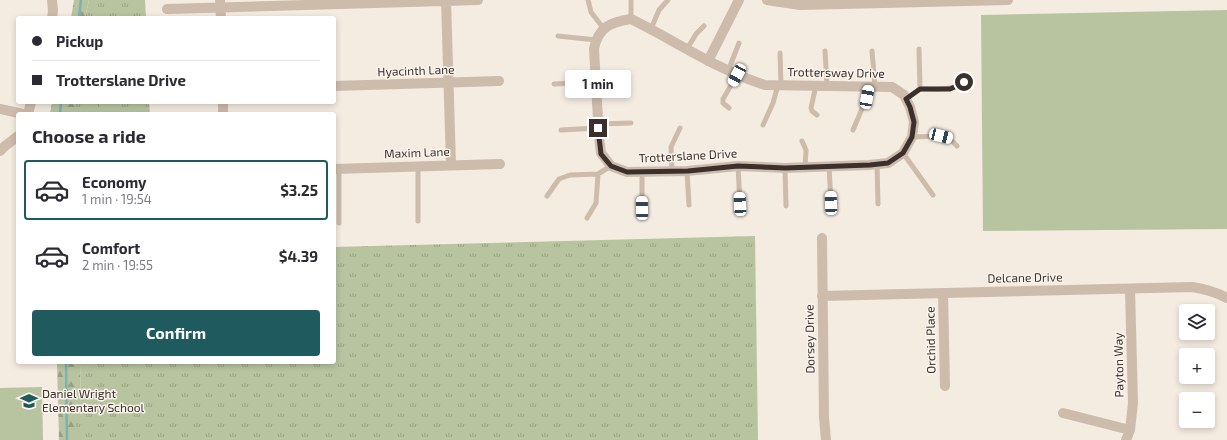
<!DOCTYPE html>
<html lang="en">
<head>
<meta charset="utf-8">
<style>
  body { margin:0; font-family:"Exo 2",sans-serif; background:#f7f7f7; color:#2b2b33; height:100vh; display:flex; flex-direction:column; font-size:15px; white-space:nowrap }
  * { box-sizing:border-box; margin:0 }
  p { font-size:13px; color:#7c7c81 }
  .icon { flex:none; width:22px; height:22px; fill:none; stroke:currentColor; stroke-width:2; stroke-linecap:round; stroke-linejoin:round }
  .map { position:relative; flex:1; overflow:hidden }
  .sheet { position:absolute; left:16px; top:112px; width:320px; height:252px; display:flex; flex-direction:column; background:#fff; border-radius:4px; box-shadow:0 2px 6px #0003 }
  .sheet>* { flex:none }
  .guide { position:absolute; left:16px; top:16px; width:320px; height:88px; border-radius:4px; box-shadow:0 2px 6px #0003; display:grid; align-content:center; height:88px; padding:0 16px; background:#fff }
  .controls { position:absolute; left:1179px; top:304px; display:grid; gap:8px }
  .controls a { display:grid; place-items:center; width:36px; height:36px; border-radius:4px; background:#fff; box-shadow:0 2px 6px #0003; font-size:20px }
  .end { position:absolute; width:18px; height:18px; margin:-9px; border:5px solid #3b302b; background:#fff; box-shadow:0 0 0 2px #fff }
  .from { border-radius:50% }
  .bubble { position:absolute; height:28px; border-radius:4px; background:#fff; box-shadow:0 2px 6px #0003; font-size:13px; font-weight:700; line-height:28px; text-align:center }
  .car { position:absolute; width:12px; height:24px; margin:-12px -6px; border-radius:5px; box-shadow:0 0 3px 1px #0007; background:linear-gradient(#fff 24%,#345 0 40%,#fff 0 76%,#345 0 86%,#fff 0) }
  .guide b { display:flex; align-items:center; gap:14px; height:38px; font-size:15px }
  .guide b+b { border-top:1px solid #e1e1e2 }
  .guide i { width:10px; height:10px; background:#2b2b33 }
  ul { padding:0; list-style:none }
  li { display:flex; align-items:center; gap:12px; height:60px; margin:0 8px 6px; padding:0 8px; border:2px solid transparent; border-radius:4px }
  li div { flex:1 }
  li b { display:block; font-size:15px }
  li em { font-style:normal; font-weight:700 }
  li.current { border-color:#1f5a5e }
  li>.icon { width:36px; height:36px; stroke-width:1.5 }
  h2 { padding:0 16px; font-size:18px; line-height:48px }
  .cta { display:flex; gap:8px; margin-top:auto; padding:8px 16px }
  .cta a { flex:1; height:46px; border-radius:4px; background:#1f5a5e; color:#fff; font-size:16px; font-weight:700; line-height:46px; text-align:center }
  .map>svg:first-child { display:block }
  .grass { fill:url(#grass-tufts) }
  .forest { fill:url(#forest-firs) }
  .park { fill:#b8c4a0 }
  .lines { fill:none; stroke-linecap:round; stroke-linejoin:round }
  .stream { stroke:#7fb0b2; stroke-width:2.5 }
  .service { stroke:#cdbbac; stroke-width:5 }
  .minor { stroke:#cdbbac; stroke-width:10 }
  .route { stroke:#3b302b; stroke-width:5 }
  .labels { text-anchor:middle; stroke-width:3; stroke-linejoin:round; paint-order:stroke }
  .street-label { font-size:12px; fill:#3b302b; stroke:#fbf5ee }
  .poi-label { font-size:12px; fill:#3b302b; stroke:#fbf5ee; text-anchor:start }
</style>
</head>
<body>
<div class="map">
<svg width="1227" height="440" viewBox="0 0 1227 440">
  <defs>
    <pattern id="grass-tufts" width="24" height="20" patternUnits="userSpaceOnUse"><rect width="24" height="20" fill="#b8c4a0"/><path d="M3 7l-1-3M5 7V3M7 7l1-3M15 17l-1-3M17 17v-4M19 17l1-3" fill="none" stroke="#97a083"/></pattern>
    <pattern id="forest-firs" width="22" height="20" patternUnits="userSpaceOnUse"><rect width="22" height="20" fill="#b8c4a0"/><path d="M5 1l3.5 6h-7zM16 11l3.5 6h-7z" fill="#97a083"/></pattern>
  </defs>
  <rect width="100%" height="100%" fill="#f4ebe1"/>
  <path class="grass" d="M89,0H145L146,18H85Z
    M75,102H149L150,114H75Z
    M755,236L758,440H76V409L81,403L80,362H334V247Z"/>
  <path class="forest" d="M74,0H89L85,18H71Z
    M52,102H75V112L73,114H50Z
    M57,362H80L81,404L76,409V440H59Z"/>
  <path class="park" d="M1227,10V229L983,231L981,15Z
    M100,102H115V114H100Z
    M42,387L43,440H0V388Z"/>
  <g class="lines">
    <path class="stream" d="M79,18L81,0
      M60,114L61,102
      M66,362L67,440"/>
    <path class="service" d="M588,0L591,12L604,29
      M631,0V19
      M651,29L659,10L668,0
      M558,36L596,40
      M687,49L696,34L704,26
      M825,51L827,85
      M872,51L875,86
      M780,53L781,85
      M728,71L739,43
      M596,79L626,77
      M554,84L596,82
      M816,85L811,108L812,111L817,115
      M920,89C935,89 951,91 964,82
      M906,99L920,89L919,49
      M729,108L723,103V99L737,75
      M598,124L631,123
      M763,125L773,103L778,85
      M561,130L598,128
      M853,130L867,97L869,86
      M912,137L941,136L949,138L957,146
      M802,141L806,150L805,167
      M903,153L933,195
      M877,164L878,204
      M738,166L740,204
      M829,166L831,203
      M418,167V221
      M785,168L786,206
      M339,169V223
      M687,171L689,205
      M642,172V209
      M672,172L671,147L680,128
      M547,196L559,179L570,175L598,174L611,166
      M587,218L596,203L598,174"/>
    <path class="minor" d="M220,0L221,18
      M446,0L451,165
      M767,0L800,5L1008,0
      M167,9L478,0
      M52,18L53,11L52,0
      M631,19C676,41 717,70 765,85L892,87L904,95L910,107L914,122L912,137L903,153L888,163L869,165L785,168L738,166L687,171L627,172L611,166L601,153L599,137L594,49C598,27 611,22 631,19Z
      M708,61L739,0
      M334,86L499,81
      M223,102V114
      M0,109L23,114
      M28,114L31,102
      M0,151L5,146L18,136
      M334,169L500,164
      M822,238L824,417L826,440
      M943,293L945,386
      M822,296L1192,287C1205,289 1216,292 1227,298
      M1063,413L1130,430
      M1126,440L1130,430L1133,403L1130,289"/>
  </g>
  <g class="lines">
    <path class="route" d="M598,128L601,154L611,166L627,172L688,171L738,166L785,168L870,165L888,163L903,153L912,137L914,122L910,107L906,99L920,89H950L957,86L964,82"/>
  </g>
  <defs>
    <g id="school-bare" transform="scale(1.38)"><path d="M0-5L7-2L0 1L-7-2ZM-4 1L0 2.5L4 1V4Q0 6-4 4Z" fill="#1f5a5e" stroke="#fbf5ee" stroke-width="2.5" paint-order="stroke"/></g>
  </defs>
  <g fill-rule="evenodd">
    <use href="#school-bare" x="29" y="401"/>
  </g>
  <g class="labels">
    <g class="street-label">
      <text transform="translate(416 71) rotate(-2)" y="4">Hyacinth Lane</text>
      <text transform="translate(836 73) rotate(1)" y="4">Trottersway Drive</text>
      <text transform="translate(417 153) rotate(-2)" y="4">Maxim Lane</text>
      <text transform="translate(688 156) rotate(-3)" y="4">Trotterslane Drive</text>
      <text transform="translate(1025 278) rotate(-1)" y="4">Delcane Drive</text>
      <text transform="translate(810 339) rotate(-91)" y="4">Dorsey Drive</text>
      <text transform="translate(931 340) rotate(-91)" y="4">Orchid Place</text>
      <text transform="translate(1119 365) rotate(-91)" y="4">Payton Way</text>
    </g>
    <g class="poi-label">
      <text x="42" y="398">Daniel Wright<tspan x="42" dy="14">Elementary School</tspan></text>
    </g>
  </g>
</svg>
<div class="controls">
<a><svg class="icon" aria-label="layers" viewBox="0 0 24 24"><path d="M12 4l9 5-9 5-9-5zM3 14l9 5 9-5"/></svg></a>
<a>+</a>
<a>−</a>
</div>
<i class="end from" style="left:964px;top:82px"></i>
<i class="end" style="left:598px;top:128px"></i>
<div class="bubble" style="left:565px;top:70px;width:66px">1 min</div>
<i class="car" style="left:737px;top:75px;rotate:209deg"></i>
<i class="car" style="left:867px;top:97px;rotate:10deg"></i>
<i class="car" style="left:941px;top:136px;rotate:104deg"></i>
<i class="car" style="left:831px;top:203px;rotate:358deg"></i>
<i class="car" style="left:740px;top:204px;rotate:357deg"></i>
<i class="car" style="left:642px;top:208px;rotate:359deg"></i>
<div class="guide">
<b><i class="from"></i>Pickup</b>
<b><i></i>Trotterslane Drive</b>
</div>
<section class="sheet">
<h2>Choose a ride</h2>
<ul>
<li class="current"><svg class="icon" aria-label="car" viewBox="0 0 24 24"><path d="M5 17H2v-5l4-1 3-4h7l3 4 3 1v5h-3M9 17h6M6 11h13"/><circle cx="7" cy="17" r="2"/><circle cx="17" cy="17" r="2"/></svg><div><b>Economy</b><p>1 min · 19:54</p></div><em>$3.25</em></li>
<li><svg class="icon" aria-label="car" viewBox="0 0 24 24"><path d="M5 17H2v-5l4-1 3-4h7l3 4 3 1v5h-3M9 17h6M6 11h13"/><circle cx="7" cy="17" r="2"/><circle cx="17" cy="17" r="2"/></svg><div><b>Comfort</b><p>2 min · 19:55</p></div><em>$4.39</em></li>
</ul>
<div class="cta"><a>Confirm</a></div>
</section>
</div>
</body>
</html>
